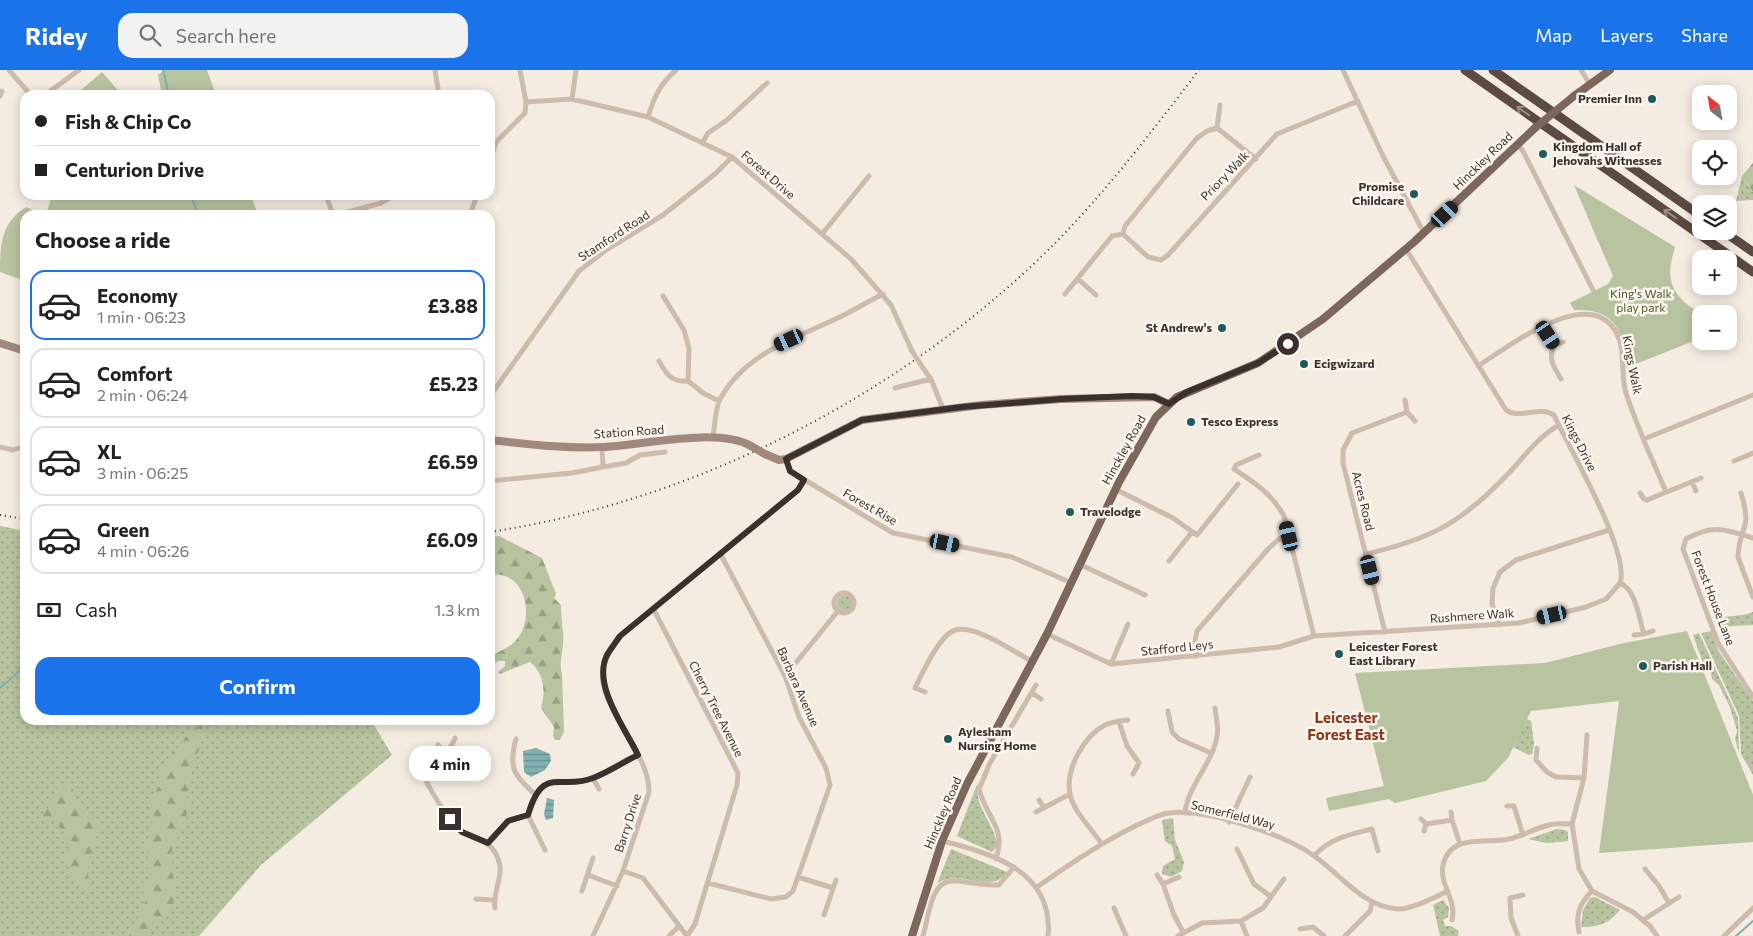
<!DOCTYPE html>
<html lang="en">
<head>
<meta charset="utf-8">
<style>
  body { margin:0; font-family:Commissioner,sans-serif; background:#f2f2f2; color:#222; height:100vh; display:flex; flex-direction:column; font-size:19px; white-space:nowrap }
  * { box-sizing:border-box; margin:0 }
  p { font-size:16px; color:#767676 }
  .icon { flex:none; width:28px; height:28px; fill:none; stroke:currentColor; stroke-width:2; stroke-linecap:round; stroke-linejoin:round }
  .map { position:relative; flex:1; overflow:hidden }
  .panel { position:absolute; left:20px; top:140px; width:475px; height:515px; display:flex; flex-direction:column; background:#fff; border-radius:15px; box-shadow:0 2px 12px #0003 }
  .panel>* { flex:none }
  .banner { position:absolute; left:20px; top:20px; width:475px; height:110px; border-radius:15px; box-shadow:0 2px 12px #0003; display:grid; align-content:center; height:110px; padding:0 15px; background:#fff }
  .needle { width:32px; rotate:329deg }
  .buttons { position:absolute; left:1692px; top:15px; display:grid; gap:10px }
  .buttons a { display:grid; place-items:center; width:45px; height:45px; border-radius:10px; background:#fff; box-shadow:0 2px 12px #0003; font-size:25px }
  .end { position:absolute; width:22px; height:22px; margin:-11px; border:6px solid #3b302b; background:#fff; box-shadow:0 0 0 2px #fff }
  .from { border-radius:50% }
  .bubble { position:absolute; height:35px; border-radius:15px; background:#fff; box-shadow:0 2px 12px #0003; font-size:16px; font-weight:700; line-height:35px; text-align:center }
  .car { position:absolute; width:15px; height:30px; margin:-15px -8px; border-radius:6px; box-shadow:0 0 4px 1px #0007; background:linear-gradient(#222 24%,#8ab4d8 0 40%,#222 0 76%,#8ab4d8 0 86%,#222 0) }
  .banner b { display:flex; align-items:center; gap:18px; height:48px; font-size:19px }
  .banner b+b { border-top:1px solid #e0e0e0 }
  .banner i { width:12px; height:12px; background:#222 }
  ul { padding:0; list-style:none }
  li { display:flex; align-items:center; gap:15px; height:70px; margin:0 10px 8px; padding:0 5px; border:2px solid #e0e0e0; border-radius:15px }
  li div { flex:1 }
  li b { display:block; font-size:19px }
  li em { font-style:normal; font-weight:700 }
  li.current { border-color:#1a73e8 }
  li>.icon { width:45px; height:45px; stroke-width:1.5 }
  h2 { padding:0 15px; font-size:22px; line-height:60px }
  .pay { display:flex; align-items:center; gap:12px; height:55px; padding:0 15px; font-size:19px }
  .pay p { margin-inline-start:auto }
  .primary-button { display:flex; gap:10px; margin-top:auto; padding:10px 15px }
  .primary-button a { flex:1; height:58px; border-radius:15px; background:#1a73e8; color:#fff; font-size:20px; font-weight:700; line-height:58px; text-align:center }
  header { display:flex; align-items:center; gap:30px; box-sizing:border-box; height:70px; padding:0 25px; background:#1a73e8; color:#fff }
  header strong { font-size:24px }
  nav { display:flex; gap:28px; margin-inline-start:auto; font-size:18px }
  .search { width:350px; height:45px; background:#f2f2f2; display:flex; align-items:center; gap:12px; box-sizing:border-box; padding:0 18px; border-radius:15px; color:#767676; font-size:19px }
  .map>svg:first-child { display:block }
  .grass { fill:url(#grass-dots) }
  .forest { fill:url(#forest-firs) }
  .park { fill:#b8c4a0 }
  .water { fill:url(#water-rules) }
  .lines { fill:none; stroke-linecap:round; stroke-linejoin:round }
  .stream { stroke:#7fb0b2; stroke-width:2 }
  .street { stroke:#cdbbac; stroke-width:5 }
  .secondary { stroke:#a18a7d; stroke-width:8 }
  .primary { stroke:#7d675c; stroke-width:8 }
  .highway { stroke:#5c4a42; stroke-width:9 }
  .rail { stroke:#3b302b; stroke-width:2; stroke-dasharray:1 4; stroke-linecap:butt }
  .street-bridge { stroke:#cdbbac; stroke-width:5 }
  .secondary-bridge { stroke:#a18a7d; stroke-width:8 }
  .primary-bridge { stroke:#7d675c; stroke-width:8 }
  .oneway { stroke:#9c8e87 }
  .route { stroke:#3b302b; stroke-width:6 }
  .poi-dot { fill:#1f5a5e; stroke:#fbf5ee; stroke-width:2 }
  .labels { text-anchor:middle; stroke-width:5; stroke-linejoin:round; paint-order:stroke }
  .poi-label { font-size:12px; font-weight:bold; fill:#3b302b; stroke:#fbf5ee; text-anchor:start }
  .street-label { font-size:12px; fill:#3b302b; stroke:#fbf5ee }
  .park-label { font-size:12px; fill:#4a5a2e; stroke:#fbf5ee }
  .quarter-label { font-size:15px; font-weight:bold; fill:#8c3b22; stroke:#fbf5ee }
</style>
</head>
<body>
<header>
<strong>Ridey</strong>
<div class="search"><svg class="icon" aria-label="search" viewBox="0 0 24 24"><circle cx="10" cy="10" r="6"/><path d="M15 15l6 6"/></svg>Search here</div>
<nav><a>Map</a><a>Layers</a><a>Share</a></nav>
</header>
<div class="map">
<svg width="1753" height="866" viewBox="0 0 1753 866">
  <defs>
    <pattern id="grass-dots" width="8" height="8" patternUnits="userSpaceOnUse" patternTransform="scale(1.25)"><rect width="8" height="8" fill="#b8c4a0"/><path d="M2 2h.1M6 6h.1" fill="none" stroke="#97a083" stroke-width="1.8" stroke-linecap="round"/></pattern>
    <pattern id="forest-firs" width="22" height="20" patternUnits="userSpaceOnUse" patternTransform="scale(1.25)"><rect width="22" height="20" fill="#b8c4a0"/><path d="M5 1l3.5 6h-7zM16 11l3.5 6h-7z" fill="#97a083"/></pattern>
    <pattern id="water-rules" width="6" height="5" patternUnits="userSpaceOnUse" patternTransform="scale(1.25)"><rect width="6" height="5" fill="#7fb0b2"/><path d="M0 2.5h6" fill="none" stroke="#699091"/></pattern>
  </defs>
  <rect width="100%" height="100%" fill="#f4ebe1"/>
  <path class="grass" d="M1742,106L1753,122V130L1736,131Z
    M0,456L25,461V650H371L392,685L261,795L199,866H0Z
    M837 533a8 8 0 1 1 16 0a8 8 0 1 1-16 0Z
    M1753,542V555L1717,557L1715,549C1728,545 1740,547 1753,542Z
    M1711,561L1718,580L1753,631V705L1741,684L1739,646L1702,565V563Z
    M1699,563L1738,648L1739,683L1735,669L1737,661L1730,637L1719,615L1712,609L1711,603L1704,596L1693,565Z
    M1527,649L1531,651L1534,674L1532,684L1529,685L1513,677Z
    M978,712C973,736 994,753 998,776L992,782L957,766Z
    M1173,748L1175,770L1184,792L1182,801L1171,807L1162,804L1163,796L1175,789L1172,776L1165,771L1162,750Z
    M1557,759L1565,760L1568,762V771L1547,773L1528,769Z
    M951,779L1007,802C992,826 957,797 937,814Z
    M1595,827L1620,840C1608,854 1599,857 1581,857L1583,840L1590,828Z
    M1443,830L1449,838L1448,847L1443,850L1445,856H1451L1459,861L1458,866H1440L1433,835Z"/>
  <path class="forest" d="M1753,93V122L1742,106Z
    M499,466L542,488L556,524L554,528L561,535C561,545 562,553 563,562C565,577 558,591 562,605L564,661L560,670H555L553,666L554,657L541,638C546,622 544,603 530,592L500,604L498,602L505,596V591H498L490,596V586C499,582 511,577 517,569C535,548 526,499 490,505V468Z
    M202,655L205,662L193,697L187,724L189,738L169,787L176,797L173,806L175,821L172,838L153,853L145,866H129L146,830L141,816L149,803C146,794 150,786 145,777C147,767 154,757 152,747C151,740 148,738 150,731C155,718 166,716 160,700C169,685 182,676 189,661Z
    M70,710C72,723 80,732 85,746L93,749L99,756L88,795L89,821L85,823C75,813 72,802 65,790C73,769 65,765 53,748L44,749L42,746L58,723L57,717Z"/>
  <path class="park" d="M164,0H207L216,25H162L158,5Z
    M102,2L122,25H83L80,21Z
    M1574,115L1675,177C1664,211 1672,226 1701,244V268L1626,298C1623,262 1617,238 1574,240L1570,233L1608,214L1613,206Z
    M52,125H251L258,145H46Z
    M26,137L33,140L32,145H25V211L0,202C0,175 1,153 26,137Z
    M1687,561L1753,725V772L1599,783L1619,631L1531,641L1508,688L1486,711L1395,733L1389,729L1329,741L1326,728L1384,716L1355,603L1545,593L1624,573Z"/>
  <path class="water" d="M536,678L550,684L551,691L545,700L531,707L524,702L523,681Z
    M547,728L554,730L553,748L546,750L544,744Z"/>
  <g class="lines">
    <path class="stream" d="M163,0L169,25
      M191,125L198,145
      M0,618L25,596
      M1736,866L1753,851"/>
    <path class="street" d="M9,0L29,23L41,25
      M435,0L439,25
      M520,0L526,32
      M1343,0L1383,86L1424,163
      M1581,0L1590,15
      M45,25L79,0
      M0,26L2,21
      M572,29L576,0
      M648,47C654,27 660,14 676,0
      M1217,58L1220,35
      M702,73L708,63L727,50L767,13
      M1517,74L1523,81L1593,220
      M490,90L496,72L525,43L526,32L572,29L648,47L732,87L851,189L891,235L912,281
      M326,125L333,145
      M337,145L381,133L394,125
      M470,145L477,125
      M822,164L869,106
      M1123,164L1148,187L1161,190L1168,185L1277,64L1358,31
      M1123,164L1125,156L1197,68L1207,61L1217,58L1256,89
      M1406,179L1506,340C1519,350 1540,335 1554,345C1569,378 1631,483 1620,513C1636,519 1639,549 1644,564L1634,565
      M1078,209L1096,225
      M1065,224L1112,166L1123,164
      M663,226L684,260L689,279L688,311
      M1542,255L1555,275C1547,288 1554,297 1561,309
      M1555,275L1563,272
      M659,291C667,305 671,312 688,311L703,323L719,331
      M1478,296C1508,277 1591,212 1617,264C1626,281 1620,304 1626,323C1637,357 1652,389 1666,422
      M923,298L931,309L943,339
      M895,318L931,309
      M490,326L579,201L606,180L663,145L715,104L732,87
      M1405,330L1407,342L1415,351
      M713,367C715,355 715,339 720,329C746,282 797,268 842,246C856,239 869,231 883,224
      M1644,369L1753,325
      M0,377L13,380L25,376
      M1259,385L1236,395L1234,399C1255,413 1272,424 1284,446L1314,566
      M786,389L790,401L893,463L1012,487L1072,513
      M1734,391L1753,383
      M603,397L626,393L640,385L665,382
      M490,411L572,403L603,397L602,377
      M1692,412L1696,421
      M1115,419L1173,448L1197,465L1238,414
      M1640,423L1644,429L1647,430L1701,408
      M1741,423C1753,462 1739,455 1738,487L1753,527
      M1753,468C1725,459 1713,454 1686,469L1683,479L1718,573L1753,627
      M1366,484C1431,469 1461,453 1507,405C1523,388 1538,367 1559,355
      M1169,491L1192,462
      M1081,495L1145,525
      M834 533a10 10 0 1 1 20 0a10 10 0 1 1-20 0Z
      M1499,555L1492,534L1493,518L1500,502L1516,490L1609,460
      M1385,562L1343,393V380L1352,363L1407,342
      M1047,564L1111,594L1279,577L1314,566L1519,553L1586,537L1606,529L1620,513
      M1644,564L1653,561
      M1196,586L1195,571L1197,561L1269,478L1279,469L1289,466
      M1111,594L1128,554
      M785,606L838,541
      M925,622L915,618C922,603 938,570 951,562C970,550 1014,582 1033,592
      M1032,623L1041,629
      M1168,641L1172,662L1179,669L1211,683
      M1119,652L1127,676L1139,693L1133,704
      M1587,665L1584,708L1572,754L1579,799L1592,821L1633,842L1650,856L1657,866
      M455,668C449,687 428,686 422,700L423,705C432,723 443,742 457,757C470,771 491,767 498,789C505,805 492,822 495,838
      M516,669C508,698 514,706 536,725
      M438,675L445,682
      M1537,678L1536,690L1547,702L1556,707L1584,708
      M593,708L599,719
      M1039,730L1044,738
      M1507,736H1514L1523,765
      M1036,742L1070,724
      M1451,742L1452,750
      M1185,743C1188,715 1213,693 1217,666C1219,657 1216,647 1215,638
      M1421,749L1426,754L1424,761
      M1229,752L1250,707
      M1426,754L1452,750L1460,774
      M942,771C993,783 1054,802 1048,866
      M487,773L508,751L528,745
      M1101,773C1092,759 1073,741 1070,724C1065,699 1084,666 1105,655C1112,652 1121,651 1128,650
      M1237,779L1254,814L1270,826
      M545,780L528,745C543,692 561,721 593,708C609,702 624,692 638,685
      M1314,786C1330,768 1349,765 1372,759L1378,781
      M996,789C1007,757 986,748 979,719L990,693L1036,615
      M1645,799L1659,816L1669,833
      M623,801L643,808L687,866L695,854L737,715L738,703L653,538
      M588,805L617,816
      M1157,805L1163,814
      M798,807L833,818
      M1179,807L1163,814L1174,845L1183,862
      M708,813L771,829L786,827L793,821L830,715L826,698L799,647L785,606L720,483
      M1037,817C1070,794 1101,773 1137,755C1147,751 1158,744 1169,743C1205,738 1283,764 1313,785C1340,804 1363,837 1398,839C1411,840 1436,827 1448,821
      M582,821L593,788
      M476,829L493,830
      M1114,838L1126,866
      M824,845L836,810
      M1452,850C1457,829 1439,815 1443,795C1450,763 1486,774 1509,769C1523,766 1535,758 1549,755C1556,753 1564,754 1572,754
      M1643,850L1679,827
      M1241,851L1247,866
      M1300,859L1313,857L1324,866
      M1579,862C1575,844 1580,833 1592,821
      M593,866L623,801L649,722C650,682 597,636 603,600C605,587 613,577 620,566L798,420L804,410
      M669,866L679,856
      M923,866C929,847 930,808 956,811C971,812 985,816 999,815L1014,797
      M1178,866L1202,853L1241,851L1263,838L1284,809
      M1345,866L1370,841L1372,833
      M1518,866L1511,848L1510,828L1523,825
      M1724,866L1753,838"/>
    <path class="secondary" d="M0,273L25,281
      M490,370C528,374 566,379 604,377C644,375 717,357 751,376
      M765,384L779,390L786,389L862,350L981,335L1061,329L1154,327L1169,334"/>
    <path class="primary" d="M1574,26L1610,0
      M912,866L942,771L967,714L1047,564L1119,412L1156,347L1177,327L1258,293L1323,249L1414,172L1535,58"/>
    <path class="highway" d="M1465,0L1753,202
      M1493,0L1701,146
      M1723,161L1753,182"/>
    <path class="rail" d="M0,445L25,449
      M490,462C693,431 893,329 1041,187C1100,130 1149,65 1199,0"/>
    <path class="street-bridge" d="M912,281L923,298"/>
    <path class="secondary-bridge" d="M751,376L765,384"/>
    <path class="primary-bridge" d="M1535,58L1574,26"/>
  </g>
  <defs><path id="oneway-shaft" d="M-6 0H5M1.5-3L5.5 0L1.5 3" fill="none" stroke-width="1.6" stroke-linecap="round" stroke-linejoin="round" transform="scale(1.25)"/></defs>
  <g class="oneway">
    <use href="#oneway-shaft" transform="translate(1523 41) rotate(-145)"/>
    <use href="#oneway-shaft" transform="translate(1670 144) rotate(-145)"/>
  </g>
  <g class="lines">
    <path class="route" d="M450,749L462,762L488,773L508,751L528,745C543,694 560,721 593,708C609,702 623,692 638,685C625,658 592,615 607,585C611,578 616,572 620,566L798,420L804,410L790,401L786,389L862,350L962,337L1061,329L1132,326L1154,327L1169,334L1187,322L1258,293L1288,274"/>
  </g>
  <g class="poi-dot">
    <circle cx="1652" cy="29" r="5"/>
    <circle cx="1543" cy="84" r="5"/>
    <circle cx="1414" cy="124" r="5"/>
    <circle cx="1222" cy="258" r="5"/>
    <circle cx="1304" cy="294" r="5"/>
    <circle cx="1191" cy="352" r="5"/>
    <circle cx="1070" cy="442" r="5"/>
    <circle cx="1339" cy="584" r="5"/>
    <circle cx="1643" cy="596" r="5"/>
    <circle cx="948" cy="669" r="5"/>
  </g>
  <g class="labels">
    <g class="poi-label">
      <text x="1642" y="33" text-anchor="end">Premier Inn</text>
      <text x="1553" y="81">Kingdom Hall of<tspan x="1553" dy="14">Jehovahs Witnesses</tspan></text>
      <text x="1404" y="121" text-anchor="end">Promise<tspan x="1404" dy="14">Childcare</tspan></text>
      <text x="1212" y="262" text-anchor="end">St Andrew's</text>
      <text x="1314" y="298">Ecigwizard</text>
      <text x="1201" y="356">Tesco Express</text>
      <text x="1080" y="446">Travelodge</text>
      <text x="1349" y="581">Leicester Forest<tspan x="1349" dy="14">East Library</tspan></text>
      <text x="1653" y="600">Parish Hall</text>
      <text x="958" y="666">Aylesham<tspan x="958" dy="14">Nursing Home</tspan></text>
    </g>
    <g class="street-label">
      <text transform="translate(1483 91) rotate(-44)" y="4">Hinckley Road</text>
      <text transform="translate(768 105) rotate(41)" y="4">Forest Drive</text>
      <text transform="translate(1225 106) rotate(-46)" y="4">Priory Walk</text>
      <text transform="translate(614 166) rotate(-33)" y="4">Stamford Road</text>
      <text transform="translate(1632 295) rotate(79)" y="4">Kings Walk</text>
      <text transform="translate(629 362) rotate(-4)" y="4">Station Road</text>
      <text transform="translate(1579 373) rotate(63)" y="4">Kings Drive</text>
      <text transform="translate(1124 380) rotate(-61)" y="4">Hinckley Road</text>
      <text transform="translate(1363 431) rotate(76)" y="4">Acres Road</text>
      <text transform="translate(870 437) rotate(30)" y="4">Forest Rise</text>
      <text transform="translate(1713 528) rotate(69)" y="4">Forest House Lane</text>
      <text transform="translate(1472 546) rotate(-4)" y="4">Rushmere Walk</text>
      <text transform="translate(1177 578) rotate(-6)" y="4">Stafford Leys</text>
      <text transform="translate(798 617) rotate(66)" y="4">Barbara Avenue</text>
      <text transform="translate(716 639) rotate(63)" y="4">Cherry Tree Avenue</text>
      <text transform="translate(943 743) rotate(-67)" y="4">Hinckley Road</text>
      <text transform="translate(1233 745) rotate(14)" y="4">Somerfield Way</text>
      <text transform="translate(628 753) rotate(-72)" y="4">Barry Drive</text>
    </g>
    <g class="park-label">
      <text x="1641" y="228">King's Walk<tspan x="1641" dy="14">play park</tspan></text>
    </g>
    <g class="quarter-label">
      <text x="1346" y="653">Leicester<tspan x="1346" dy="17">Forest East</tspan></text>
    </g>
  </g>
</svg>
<div class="buttons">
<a><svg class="needle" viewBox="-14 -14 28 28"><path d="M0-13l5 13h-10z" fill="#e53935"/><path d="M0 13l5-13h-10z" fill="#767676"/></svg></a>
<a><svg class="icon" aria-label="locate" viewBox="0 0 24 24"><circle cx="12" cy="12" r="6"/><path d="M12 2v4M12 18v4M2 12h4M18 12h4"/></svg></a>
<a><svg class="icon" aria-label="layers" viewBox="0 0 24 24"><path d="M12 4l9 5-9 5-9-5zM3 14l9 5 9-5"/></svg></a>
<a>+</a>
<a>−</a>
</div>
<i class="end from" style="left:1288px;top:274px"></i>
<i class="end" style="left:450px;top:749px"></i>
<div class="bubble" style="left:409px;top:676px;width:82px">4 min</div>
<i class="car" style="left:1445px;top:144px;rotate:47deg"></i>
<i class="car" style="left:1548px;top:265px;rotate:147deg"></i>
<i class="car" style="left:789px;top:270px;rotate:245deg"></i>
<i class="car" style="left:1289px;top:466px;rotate:347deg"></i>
<i class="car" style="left:945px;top:473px;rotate:102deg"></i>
<i class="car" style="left:1370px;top:500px;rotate:166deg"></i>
<i class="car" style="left:1552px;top:545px;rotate:257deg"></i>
<div class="banner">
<b><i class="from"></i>Fish &amp; Chip Co</b>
<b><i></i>Centurion Drive</b>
</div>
<section class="panel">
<h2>Choose a ride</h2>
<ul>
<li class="current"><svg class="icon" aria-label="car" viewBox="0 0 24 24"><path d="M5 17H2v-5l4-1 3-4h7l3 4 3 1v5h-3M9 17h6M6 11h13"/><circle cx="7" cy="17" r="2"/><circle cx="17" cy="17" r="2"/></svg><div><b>Economy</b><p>1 min · 06:23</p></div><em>£3.88</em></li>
<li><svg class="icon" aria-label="car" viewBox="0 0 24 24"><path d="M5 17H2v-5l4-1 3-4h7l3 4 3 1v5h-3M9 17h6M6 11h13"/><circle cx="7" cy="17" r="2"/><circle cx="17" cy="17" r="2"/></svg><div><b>Comfort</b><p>2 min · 06:24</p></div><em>£5.23</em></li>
<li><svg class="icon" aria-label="car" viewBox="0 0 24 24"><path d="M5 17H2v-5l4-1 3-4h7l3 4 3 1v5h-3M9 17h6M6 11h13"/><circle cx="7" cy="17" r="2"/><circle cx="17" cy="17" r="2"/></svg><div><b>XL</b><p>3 min · 06:25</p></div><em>£6.59</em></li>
<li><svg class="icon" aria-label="car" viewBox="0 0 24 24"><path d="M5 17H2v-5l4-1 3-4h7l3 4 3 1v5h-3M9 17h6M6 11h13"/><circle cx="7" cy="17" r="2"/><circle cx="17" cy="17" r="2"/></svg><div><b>Green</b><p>4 min · 06:26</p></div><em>£6.09</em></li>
</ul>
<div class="pay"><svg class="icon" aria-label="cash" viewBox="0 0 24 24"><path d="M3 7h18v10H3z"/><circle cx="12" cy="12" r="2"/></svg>Cash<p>1.3 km</p></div>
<div class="primary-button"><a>Confirm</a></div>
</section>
</div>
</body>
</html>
